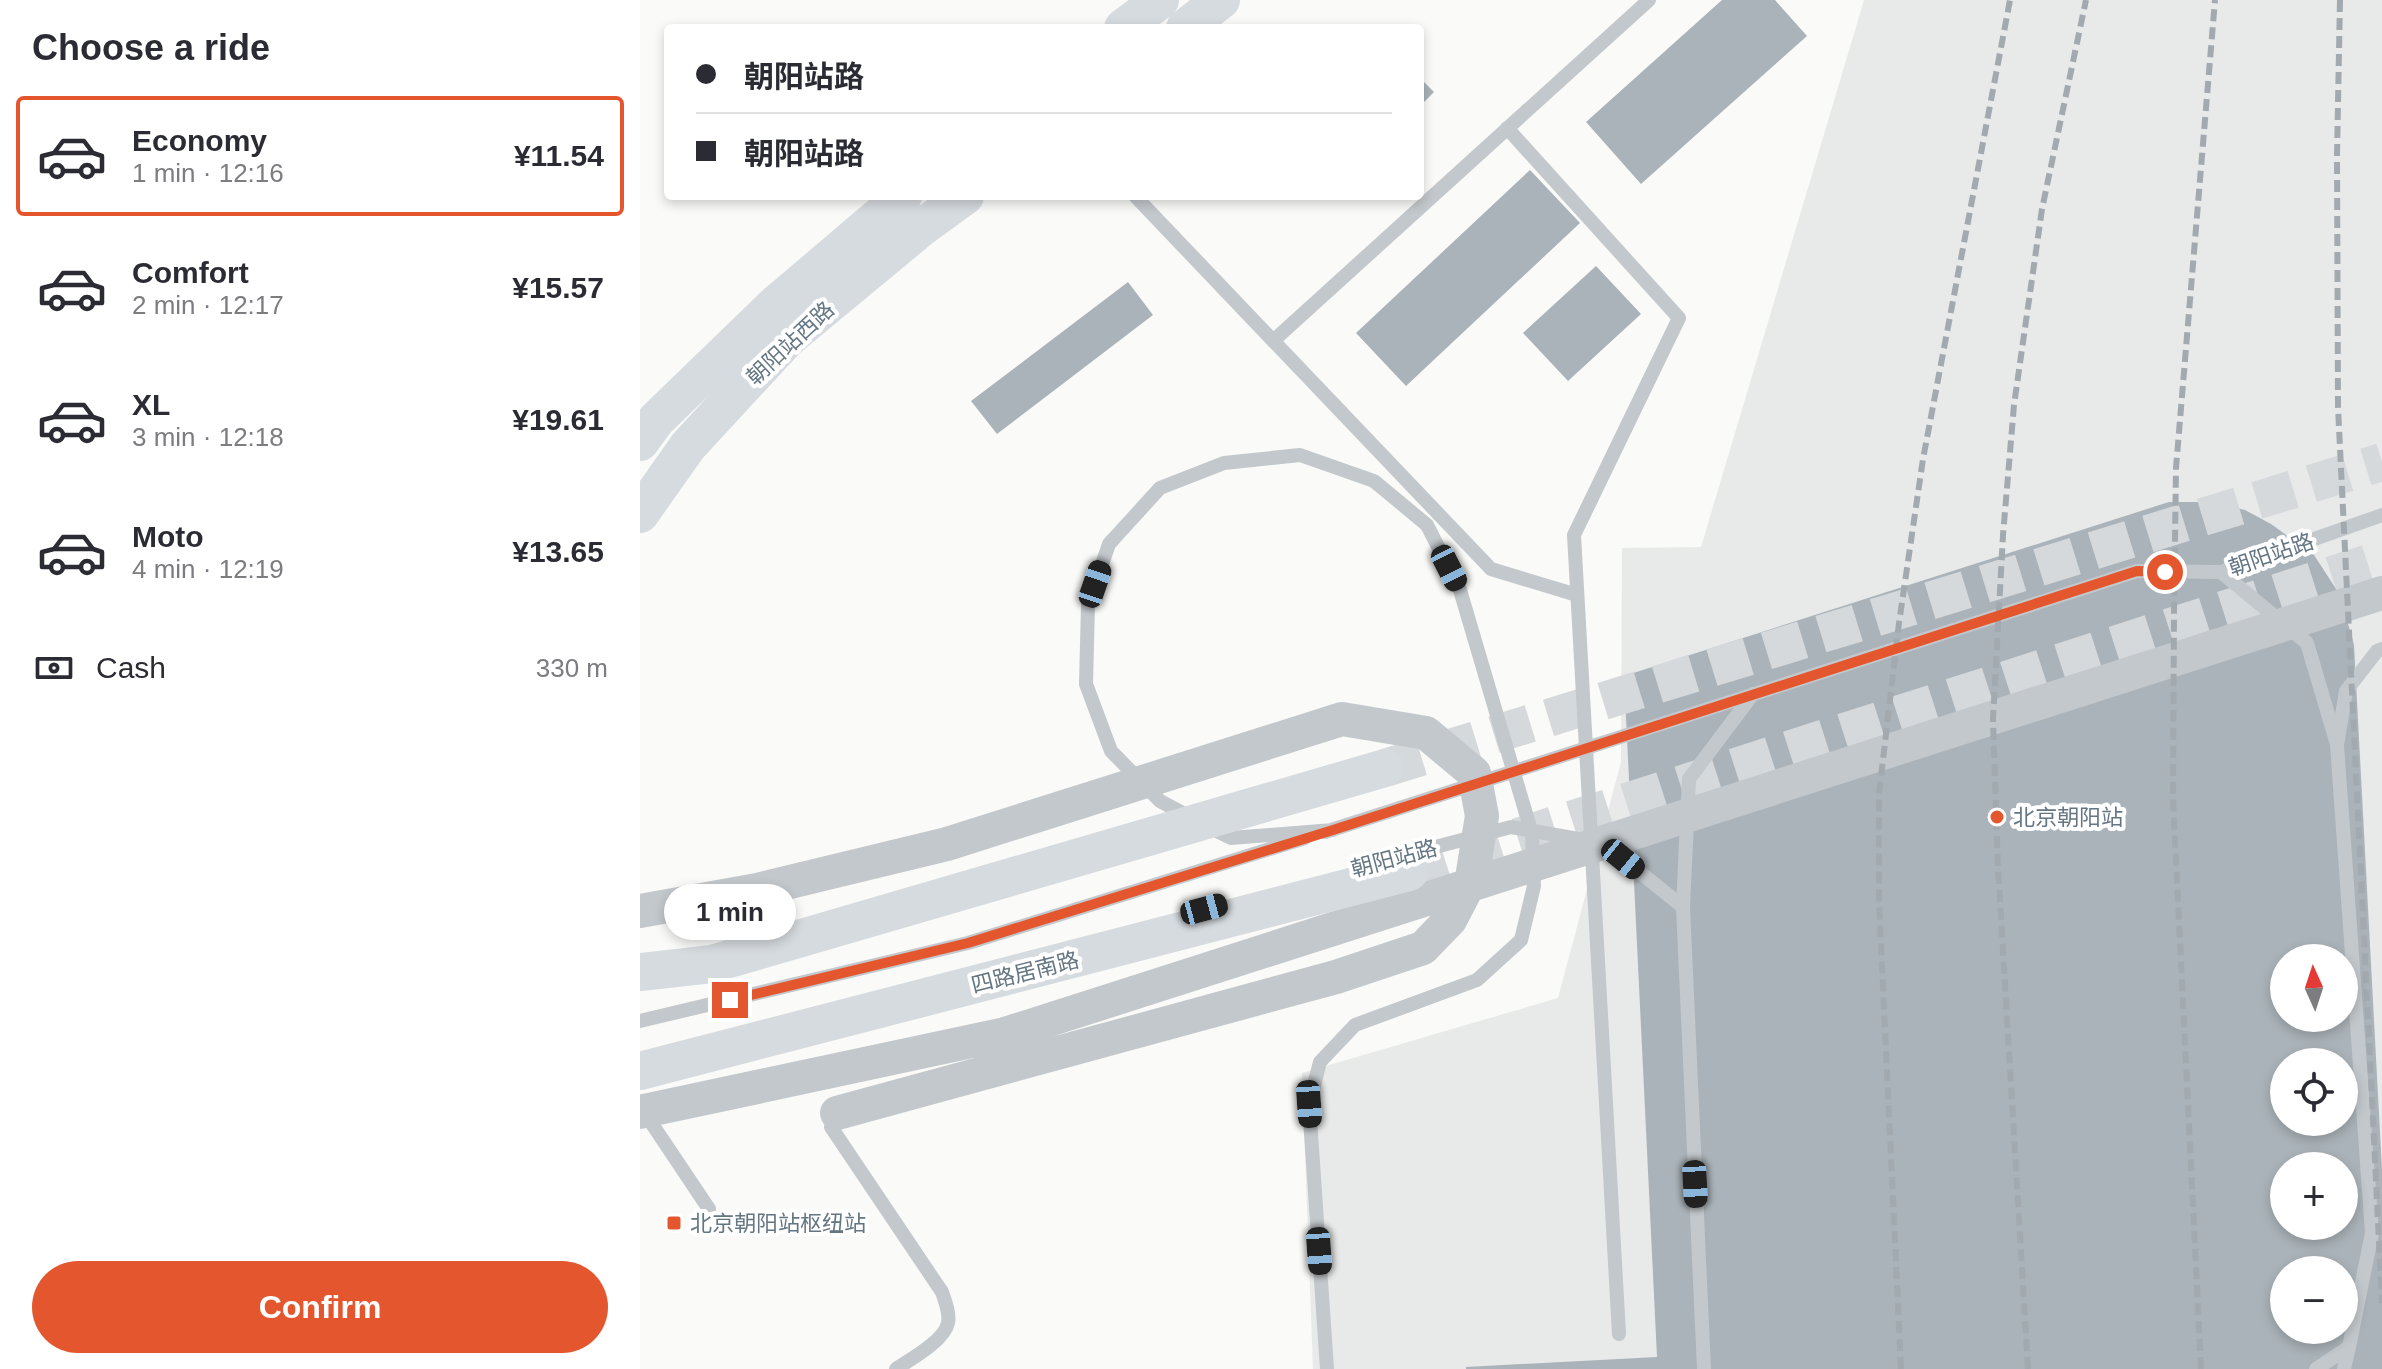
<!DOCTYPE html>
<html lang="en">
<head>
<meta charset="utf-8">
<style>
  body { margin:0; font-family:Helvetica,"Noto Sans SC",sans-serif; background:#f7f7f7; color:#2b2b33; height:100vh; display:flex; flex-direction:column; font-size:30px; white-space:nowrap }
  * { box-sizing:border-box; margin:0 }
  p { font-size:26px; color:#7c7c81 }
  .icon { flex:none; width:44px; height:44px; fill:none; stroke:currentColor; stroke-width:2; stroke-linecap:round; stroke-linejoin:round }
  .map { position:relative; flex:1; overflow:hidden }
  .drawer { display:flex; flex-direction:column; background:#fff; width:640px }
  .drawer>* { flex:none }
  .top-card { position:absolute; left:24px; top:24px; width:760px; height:176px; border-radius:8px; box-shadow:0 4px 12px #0003; display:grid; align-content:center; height:176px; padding:0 32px; background:#fff }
  .needle { width:52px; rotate:357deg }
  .controls { position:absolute; left:1630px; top:944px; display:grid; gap:16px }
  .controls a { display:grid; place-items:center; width:88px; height:88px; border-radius:50%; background:#fff; box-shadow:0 4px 12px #0003; font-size:40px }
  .end { position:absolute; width:36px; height:36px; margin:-18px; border:10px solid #e4572e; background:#fff; box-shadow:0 0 0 4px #fff }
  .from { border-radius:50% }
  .bubble { position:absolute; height:56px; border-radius:28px; background:#fff; box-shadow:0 4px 12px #0003; font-size:26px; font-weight:700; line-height:56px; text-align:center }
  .car { position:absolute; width:24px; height:48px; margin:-24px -12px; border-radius:10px; box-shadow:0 0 6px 2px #0007; background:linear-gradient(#222 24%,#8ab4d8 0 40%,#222 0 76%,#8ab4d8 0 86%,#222 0) }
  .top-card b { display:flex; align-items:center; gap:28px; height:76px; font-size:30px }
  .top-card b+b { border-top:2px solid #e1e1e2 }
  .top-card i { width:20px; height:20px; background:#2b2b33 }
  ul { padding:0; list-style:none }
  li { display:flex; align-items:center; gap:24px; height:120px; margin:0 16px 12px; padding:0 16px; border:4px solid transparent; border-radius:8px }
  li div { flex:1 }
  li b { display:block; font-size:30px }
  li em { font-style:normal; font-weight:700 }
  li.current { border-color:#e4572e }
  li>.icon { width:72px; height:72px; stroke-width:1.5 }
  h2 { padding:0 32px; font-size:36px; line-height:96px }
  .pay { display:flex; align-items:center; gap:20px; height:88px; padding:0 32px; font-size:30px }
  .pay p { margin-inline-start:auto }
  .action { display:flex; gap:16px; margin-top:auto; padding:16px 32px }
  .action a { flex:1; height:92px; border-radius:48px; background:#e4572e; color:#fff; font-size:32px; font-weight:700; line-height:92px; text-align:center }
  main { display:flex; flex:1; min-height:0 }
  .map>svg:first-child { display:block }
  .built { fill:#e8e9e9; fill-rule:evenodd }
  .building { fill:#aab3b9; fill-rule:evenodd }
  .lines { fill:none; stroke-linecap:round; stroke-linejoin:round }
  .secondary-tunnel { stroke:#d5d9db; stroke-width:38; stroke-dasharray:38 19; stroke-linecap:butt }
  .service { stroke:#c3c8cc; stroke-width:14 }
  .tertiary { stroke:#c3c8cc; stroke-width:34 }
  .secondary { stroke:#d6dbdf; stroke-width:38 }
  .rail { stroke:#a2aab0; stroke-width:6; stroke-dasharray:12 6; stroke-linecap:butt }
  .route { stroke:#e4572e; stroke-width:10 }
  .poi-dot { fill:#e4572e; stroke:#fff; stroke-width:3 }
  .labels { text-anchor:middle; stroke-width:8; stroke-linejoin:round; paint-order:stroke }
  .street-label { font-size:22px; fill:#657683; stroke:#fff }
  .poi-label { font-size:22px; fill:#657683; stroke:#fff; text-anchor:start }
</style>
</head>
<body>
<main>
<section class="drawer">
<h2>Choose a ride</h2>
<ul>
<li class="current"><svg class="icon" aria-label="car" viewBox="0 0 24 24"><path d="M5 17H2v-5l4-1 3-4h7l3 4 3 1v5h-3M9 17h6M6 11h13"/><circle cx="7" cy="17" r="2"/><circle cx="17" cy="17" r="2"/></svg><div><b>Economy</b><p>1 min · 12:16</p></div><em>¥11.54</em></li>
<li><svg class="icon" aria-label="car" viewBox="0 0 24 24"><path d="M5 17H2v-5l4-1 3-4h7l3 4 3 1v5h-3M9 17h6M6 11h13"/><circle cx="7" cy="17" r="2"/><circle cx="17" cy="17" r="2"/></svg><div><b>Comfort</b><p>2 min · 12:17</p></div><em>¥15.57</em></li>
<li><svg class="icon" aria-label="car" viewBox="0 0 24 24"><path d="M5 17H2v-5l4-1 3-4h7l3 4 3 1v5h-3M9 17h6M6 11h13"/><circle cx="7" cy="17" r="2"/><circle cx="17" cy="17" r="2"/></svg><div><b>XL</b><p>3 min · 12:18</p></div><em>¥19.61</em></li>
<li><svg class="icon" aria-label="car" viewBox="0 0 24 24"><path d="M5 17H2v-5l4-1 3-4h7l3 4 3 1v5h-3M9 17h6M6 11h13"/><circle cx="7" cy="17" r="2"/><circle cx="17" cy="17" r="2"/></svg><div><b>Moto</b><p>4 min · 12:19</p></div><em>¥13.65</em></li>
</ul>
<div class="pay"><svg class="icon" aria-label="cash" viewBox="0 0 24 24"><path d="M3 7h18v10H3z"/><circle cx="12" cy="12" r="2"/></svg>Cash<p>330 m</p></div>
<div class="action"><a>Confirm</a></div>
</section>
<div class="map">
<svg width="1742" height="1369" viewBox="0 0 1742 1369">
  <rect width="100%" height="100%" fill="#fafaf8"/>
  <path class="built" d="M1224,0H1742V1369H673L662,1073L918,998L981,762L982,548L1061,547ZM1644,958H1704V1018H1644ZM1644,1062H1704V1122H1644ZM1644,1166H1704V1226H1644ZM1644,1270H1704V1330H1644Z"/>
  <path class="building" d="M1082,0H1135L1167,36L1001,184L946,122Z
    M780,78L794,92L780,106Z
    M890,170L940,223L766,386L716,333Z
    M956,266L1001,314L928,381L883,333Z
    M488,282L513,315L357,434L331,401Z
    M1529,502H1570L1605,510L1631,524L1674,555L1700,595L1714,645L1742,1170V1369H826V1367L1017,1357L984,676ZM1644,958H1704V1018H1644ZM1644,1062H1704V1122H1644ZM1644,1166H1704V1226H1644ZM1644,1270H1704V1330H1644Z"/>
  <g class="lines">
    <path class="secondary-tunnel" d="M745,768L1742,462
      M769,872L1742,559"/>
    <path class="service" d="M867,128L1039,318L934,535L979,1334
      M495,196L851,569L937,595
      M633,341L1009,0
      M1581,572L1667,643L1696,741
      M550,817L520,801L471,751L446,684L448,605L469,544L520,488L584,463L660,455L734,481L787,525L820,590L892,834L894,886L881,940L837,980L715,1025L680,1062L669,1104L687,1369
      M569,827L591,838L693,830
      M685,832L1497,571L1581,572L1742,515
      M965,844L1043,907L1064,1369
      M754,858L871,827L944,840
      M1043,907L1049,779L1113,694
      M0,1021L328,943L665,838
      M4,1112L69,1209
      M196,1114L191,1127L302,1292C305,1301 310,1313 308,1323C304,1341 271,1359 256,1369
      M1676,1369L1709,1347L1732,1233L1697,745L1706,691L1737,651L1742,649
      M1704,1369L1709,1347"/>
    <path class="tertiary" d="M0,911L117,890L307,844L702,719L786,733L834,773L842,816L832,878L810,920L783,948L696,977L197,1113
      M0,1112L365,1034L1742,593"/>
    <path class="secondary" d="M483,28L520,0
      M545,28L581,0
      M0,442L16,420L136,304L263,196
      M0,514L48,446L146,340L281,228L325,196
      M0,972L72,964L745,768
      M0,1071L769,872"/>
    <path class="rail" d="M1700,0L1697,155L1698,407L1742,1303
      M1261,1369L1239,903V794L1259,623L1283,459L1370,0
      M1388,1369L1358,867L1353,719L1363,535L1374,405L1402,209L1446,0
      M1561,1369L1533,799L1534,611L1536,468L1575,0"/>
  </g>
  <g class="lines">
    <path class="route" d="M90,1000L328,943L693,830L1497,571L1525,572"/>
  </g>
  <g class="poi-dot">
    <circle cx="1357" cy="817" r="8"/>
    <rect x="26" y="1215" width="16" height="16" rx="4"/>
  </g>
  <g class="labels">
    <g class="street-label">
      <text transform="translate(150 343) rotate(-43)" y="8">朝阳站西路</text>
      <text transform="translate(1631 554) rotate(-19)" y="8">朝阳站路</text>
      <text transform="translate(754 858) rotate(-15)" y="8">朝阳站路</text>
      <text transform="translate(385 972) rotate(-14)" y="8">四路居南路</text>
    </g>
    <g class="poi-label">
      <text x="1373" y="825">北京朝阳站</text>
      <text x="50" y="1231">北京朝阳站枢纽站</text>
    </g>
  </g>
</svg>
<div class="controls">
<a><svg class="needle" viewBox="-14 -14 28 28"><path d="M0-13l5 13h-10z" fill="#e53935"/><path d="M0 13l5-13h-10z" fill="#7c7c81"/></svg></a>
<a><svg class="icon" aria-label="locate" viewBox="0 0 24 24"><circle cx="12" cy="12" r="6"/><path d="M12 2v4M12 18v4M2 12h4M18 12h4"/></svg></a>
<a>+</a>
<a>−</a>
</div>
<i class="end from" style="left:1525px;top:572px"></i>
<i class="end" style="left:90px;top:1000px"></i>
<div class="bubble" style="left:24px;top:884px;width:132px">1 min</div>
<i class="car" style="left:809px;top:568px;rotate:153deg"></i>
<i class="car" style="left:455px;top:584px;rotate:19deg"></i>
<i class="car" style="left:983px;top:859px;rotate:129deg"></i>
<i class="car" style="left:564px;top:909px;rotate:75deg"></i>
<i class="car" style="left:669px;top:1104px;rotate:176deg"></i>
<i class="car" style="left:1055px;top:1184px;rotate:177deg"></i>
<i class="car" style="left:679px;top:1251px;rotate:176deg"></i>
<div class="top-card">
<b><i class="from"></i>朝阳站路</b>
<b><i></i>朝阳站路</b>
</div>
</div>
</main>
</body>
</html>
